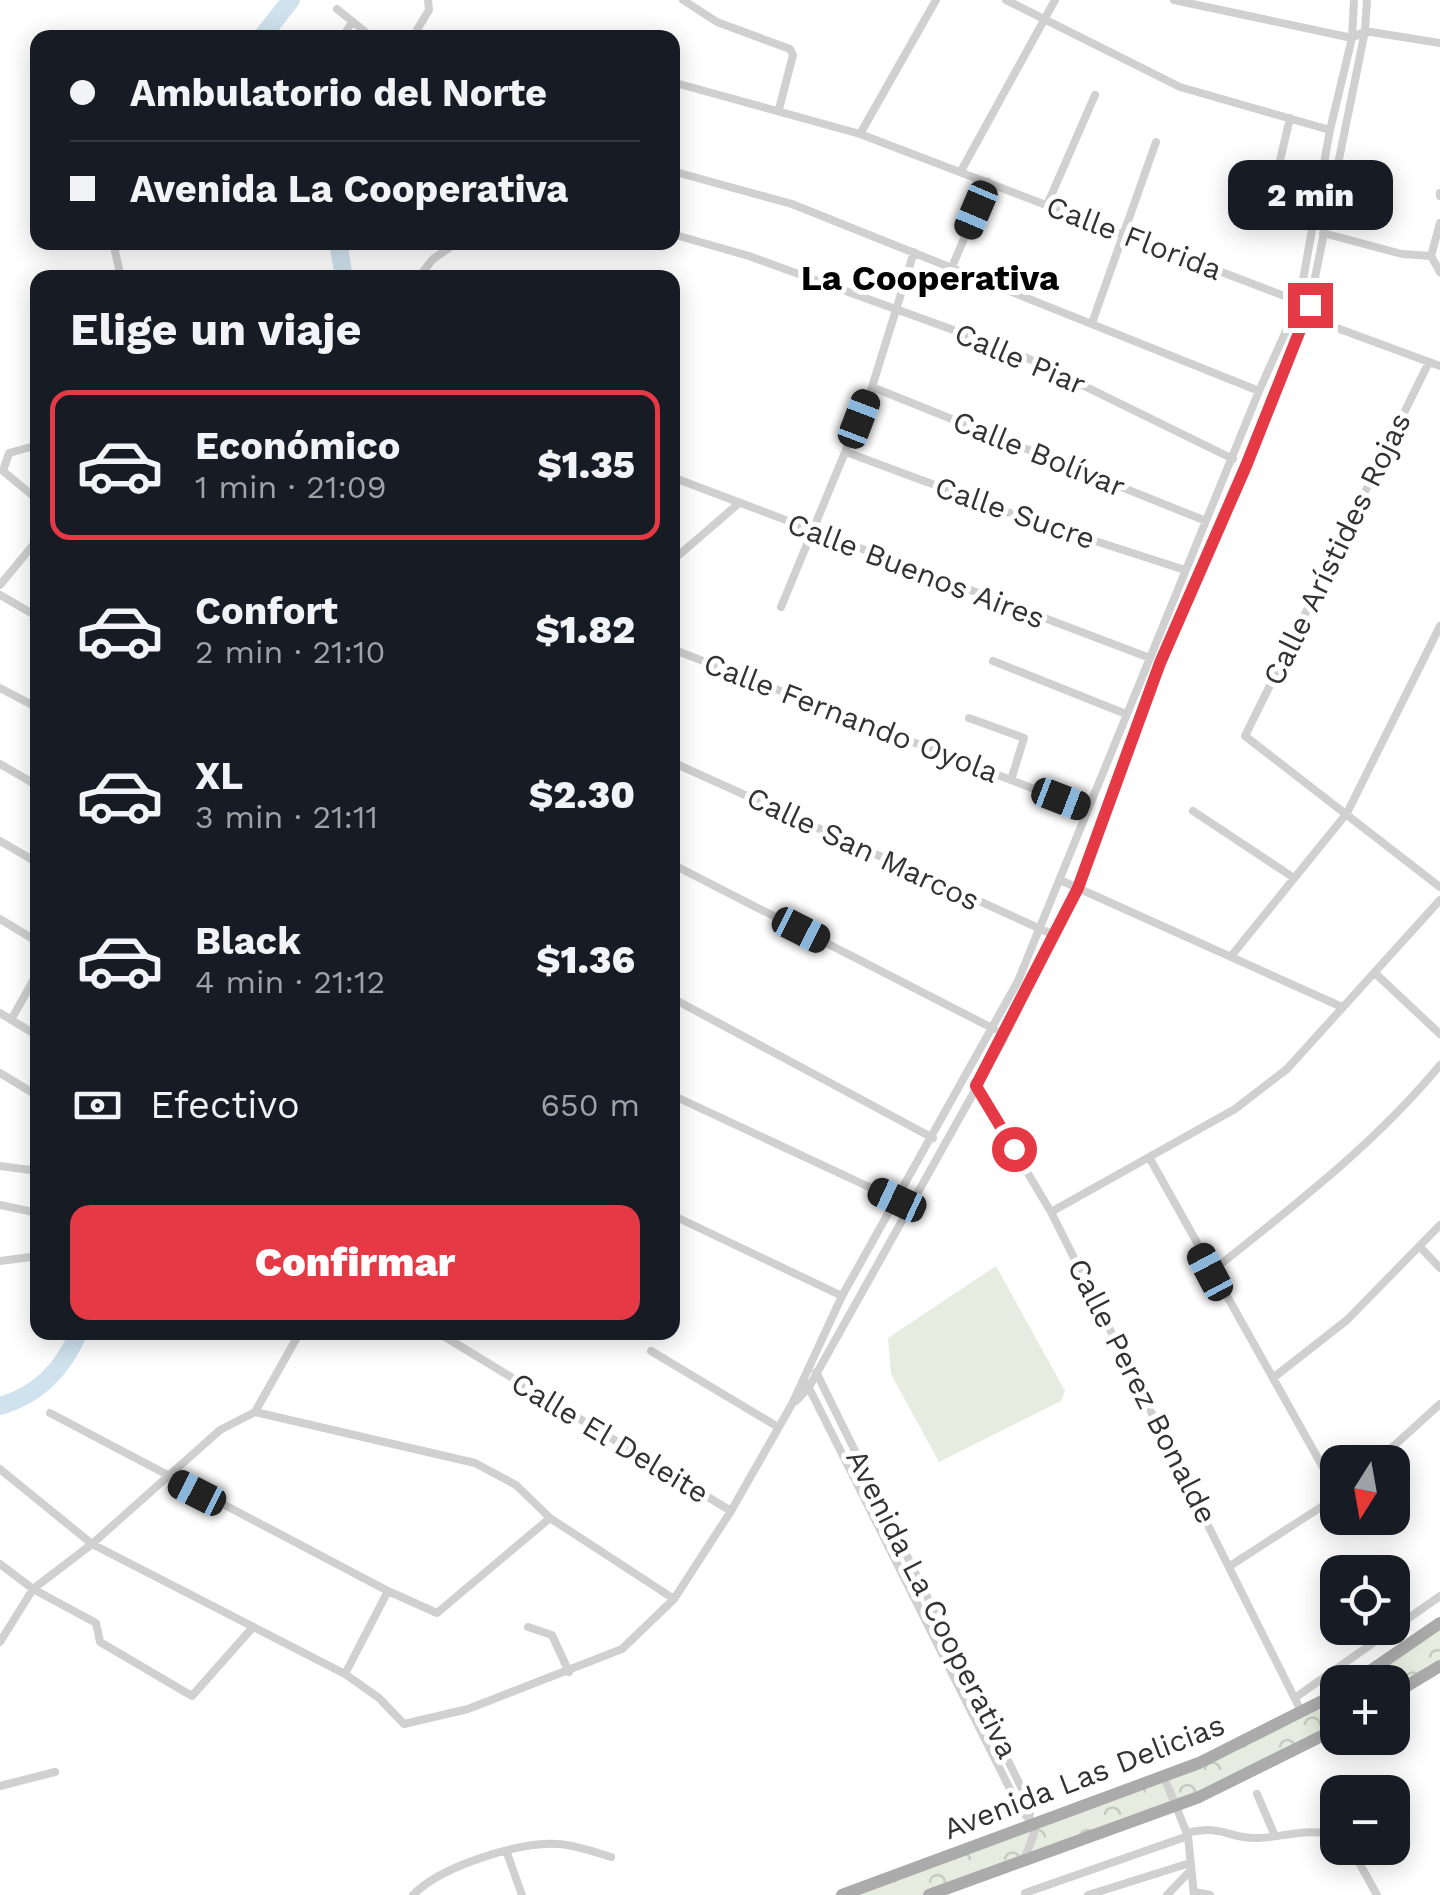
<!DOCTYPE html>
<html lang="es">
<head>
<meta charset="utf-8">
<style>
  body { margin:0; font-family:"Work Sans",sans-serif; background:#242831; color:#f1f3f6; height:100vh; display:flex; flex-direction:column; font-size:38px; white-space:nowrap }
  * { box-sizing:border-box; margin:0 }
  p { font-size:32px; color:#9ea1a6 }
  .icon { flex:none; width:55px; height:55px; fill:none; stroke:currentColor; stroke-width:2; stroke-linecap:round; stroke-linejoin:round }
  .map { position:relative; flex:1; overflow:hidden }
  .drawer { position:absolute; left:30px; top:270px; width:650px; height:1070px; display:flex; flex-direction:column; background:#171b24; border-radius:20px; box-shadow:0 5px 25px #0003 }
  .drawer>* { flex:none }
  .banner { position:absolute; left:30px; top:30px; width:650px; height:220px; border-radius:20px; box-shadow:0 5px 25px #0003; display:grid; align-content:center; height:220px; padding:0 40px; background:#171b24 }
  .needle { width:65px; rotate:191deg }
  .fabs { position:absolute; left:1320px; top:1445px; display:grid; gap:20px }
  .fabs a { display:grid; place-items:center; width:90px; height:90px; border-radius:20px; background:#171b24; box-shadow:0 5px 25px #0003; font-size:50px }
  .end { position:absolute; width:45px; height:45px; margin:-22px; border:12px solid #e63946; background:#fff; box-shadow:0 0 0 5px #fff }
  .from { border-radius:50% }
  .bubble { position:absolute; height:70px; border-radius:20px; background:#171b24; box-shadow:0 5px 25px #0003; font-size:32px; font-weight:800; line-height:70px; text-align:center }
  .car { position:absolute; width:30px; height:60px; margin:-30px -15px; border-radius:12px; box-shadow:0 0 8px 2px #0007; background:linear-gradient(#222 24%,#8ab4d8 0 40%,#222 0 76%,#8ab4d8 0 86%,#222 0) }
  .banner b { display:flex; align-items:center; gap:35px; height:95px; font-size:38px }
  .banner b+b { border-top:2px solid #363941 }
  .banner i { width:25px; height:25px; background:#f1f3f6 }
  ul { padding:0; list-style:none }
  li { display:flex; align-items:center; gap:30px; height:150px; margin:0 20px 15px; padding:0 20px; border:5px solid transparent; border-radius:20px }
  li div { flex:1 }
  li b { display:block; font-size:38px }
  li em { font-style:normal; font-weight:800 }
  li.on { border-color:#e63946 }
  li>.icon { width:90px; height:90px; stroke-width:1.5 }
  h2 { padding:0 40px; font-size:45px; line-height:120px }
  .pay { display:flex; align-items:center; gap:25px; height:110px; padding:0 40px; font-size:38px }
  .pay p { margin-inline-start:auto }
  .button { display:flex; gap:20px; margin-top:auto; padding:20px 40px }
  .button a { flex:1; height:115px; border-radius:20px; background:#e63946; color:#fff; font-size:40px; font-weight:800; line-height:115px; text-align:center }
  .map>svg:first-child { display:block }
  .forest { fill:url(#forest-crowns) }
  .garden { fill:#e6ecdf }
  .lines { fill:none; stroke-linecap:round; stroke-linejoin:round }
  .river { stroke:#cfe2ee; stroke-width:18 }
  .minor { stroke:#d0d0d0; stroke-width:8 }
  .primary { stroke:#ababab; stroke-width:12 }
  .route { stroke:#e63946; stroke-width:12 }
  .labels { text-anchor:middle; stroke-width:10; stroke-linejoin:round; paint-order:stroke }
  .street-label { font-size:30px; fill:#333; stroke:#fff }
  .quarter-label { font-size:35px; font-weight:bold; fill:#000; stroke:#fff }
</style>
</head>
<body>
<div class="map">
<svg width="1440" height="1895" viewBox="0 0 1440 1895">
  <defs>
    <pattern id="forest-crowns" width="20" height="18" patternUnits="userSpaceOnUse" patternTransform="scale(2.5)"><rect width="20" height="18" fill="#e6ecdf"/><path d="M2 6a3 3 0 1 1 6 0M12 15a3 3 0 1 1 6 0" fill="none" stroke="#c6cbc0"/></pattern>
  </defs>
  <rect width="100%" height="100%" fill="#fff"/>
  <path class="forest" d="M1440,1623V1666L1393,1695L1392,1682H1354Z
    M1337,1693V1728L1199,1797L929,1895H843L1164,1777Z"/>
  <path class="garden" d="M996,1266L1065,1391L1061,1401L939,1462L891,1374L888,1338Z"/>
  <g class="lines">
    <path class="river" d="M261,38L291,0
      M338,242L344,278
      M0,1406C39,1395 63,1369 79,1332"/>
    <path class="minor" d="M683,0L717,22L790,49L793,55L779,109
      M1006,0L1180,87L1330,130
      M1174,0L1352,38L1365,31L1440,43
      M337,9L373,38
      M342,38L352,22
      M412,38L429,10L428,0
      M672,82L860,134L1300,302
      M860,134L936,0
      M672,171L792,204L1259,391
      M961,171L1055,0
      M1273,190L1290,118
      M1440,193V196
      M1047,205L1095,95
      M1440,223L1431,256L1440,272
      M1323,233L1402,254L1431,256
      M672,234L749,256L1017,353L1233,459
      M113,242L121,278
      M952,267L988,182
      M418,278L433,259L458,242
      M1307,317L1440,366
      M1092,323L1156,142
      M1429,362L1245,736L1440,887
      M872,387L1206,521
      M38,445L9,453L3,471L38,500
      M846,452L1018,516L1185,570
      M672,477L1150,658
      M672,561L738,504
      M0,585L38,539
      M0,595L38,617
      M781,607L872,387L914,252
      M672,649L1086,809
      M993,661L1126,714
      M0,688L38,708
      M969,718L1024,738L1011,780
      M672,762L1054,935
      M0,764L38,786
      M1193,811L1294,878
      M0,841L38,863
      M672,864L994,1029
      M1060,880L1342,1007
      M0,919L38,942
      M1232,955L1347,813L1440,626
      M1376,974L1440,1034
      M672,998L933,1138
      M0,1013L38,1036
      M11,1020L38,972
      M0,1073L38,1096
      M974,1083L1051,1212L1302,1713
      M672,1095L897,1200
      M1149,1157L1338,1494
      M0,1166L38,1171
      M0,1205L38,1213
      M1051,1212L1235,1109L1287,1069L1440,900
      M672,1215L842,1296
      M1421,1248L1440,1268
      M0,1261L38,1256
      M1211,1272C1292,1207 1374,1145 1440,1065
      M437,1332L731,1511
      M651,1351L778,1427
      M1273,1378L1347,1320L1440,1225
      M807,1384L1021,1811L1029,1819L1031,1807L816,1372
      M796,1401L809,1387L1002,1042L1078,887L1160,663L1307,317L1365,31L1367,0
      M255,1412L475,1463L516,1485L550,1518L674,1599
      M50,1413L388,1591L437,1613L550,1518
      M1376,1462L1440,1404
      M0,1469L92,1544L345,1674L379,1698L404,1724L468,1709L622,1649L674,1599L731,1511L792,1404L842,1296L1018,981L1259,391L1299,302L1330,130L1352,38L1354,0
      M0,1564L33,1589L96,1623L100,1642L192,1696L253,1627
      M1230,1566L1338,1496
      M528,1627L552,1635L569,1672
      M0,1642L33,1589L92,1544L220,1430L255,1412L300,1332
      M345,1674L388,1591
      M1296,1697L1440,1596
      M1164,1777L1188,1836L1194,1895
      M0,1786L55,1772
      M1257,1794L1275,1836
      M1187,1833C1223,1824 1228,1839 1258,1838C1285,1837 1311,1826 1338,1837
      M1351,1848L1377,1895
      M507,1853L522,1895
      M1024,1860L1034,1834L1030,1822
      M1195,1892L1210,1895
      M413,1895C441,1866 518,1842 558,1844C576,1845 594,1852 611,1857
      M1028,1895L1025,1893L1188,1836
      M1088,1895L1190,1863
      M1167,1895L1190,1871"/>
    <path class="primary" d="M1354,1682L1440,1623
      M1392,1695L1440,1666
      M842,1895L1199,1763L1338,1693
      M929,1895L1199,1797L1338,1728"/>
  </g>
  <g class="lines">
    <path class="route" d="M1014,1149L976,1086L1078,888L1160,663L1246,466L1310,305"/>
  </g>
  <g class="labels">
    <g class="street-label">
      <text transform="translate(1134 238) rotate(21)" y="10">Calle Florida</text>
      <text transform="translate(1020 359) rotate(23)" y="10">Calle Piar</text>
      <text transform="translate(1039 454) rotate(22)" y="10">Calle Bolívar</text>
      <text transform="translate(1015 513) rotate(19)" y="10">Calle Sucre</text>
      <text transform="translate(1337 549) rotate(-64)" y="10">Calle Arístides Rojas</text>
      <text transform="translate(916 571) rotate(21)" y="10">Calle Buenos Aires</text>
      <text transform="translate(851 718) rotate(21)" y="10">Calle Fernando Oyola</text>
      <text transform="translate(863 849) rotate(25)" y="10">Calle San Marcos</text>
      <text transform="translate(1142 1391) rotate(63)" y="10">Calle Perez Bonalde</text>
      <text transform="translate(610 1438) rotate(31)" y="10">Calle El Deleite</text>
      <text transform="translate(932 1604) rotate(63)" y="10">Avenida La Cooperativa</text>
      <text transform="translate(1084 1777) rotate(-21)" y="10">Avenida Las Delicias</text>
    </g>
    <g class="quarter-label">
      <text x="930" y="290">La Cooperativa</text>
    </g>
  </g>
</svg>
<div class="fabs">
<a><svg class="needle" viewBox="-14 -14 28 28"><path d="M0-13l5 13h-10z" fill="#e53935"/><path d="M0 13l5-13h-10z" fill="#9ea1a6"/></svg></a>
<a><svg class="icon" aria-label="locate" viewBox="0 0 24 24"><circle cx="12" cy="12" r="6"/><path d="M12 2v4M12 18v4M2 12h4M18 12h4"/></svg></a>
<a>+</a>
<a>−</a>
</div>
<i class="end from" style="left:1014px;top:1149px"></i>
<i class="end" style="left:1310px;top:305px"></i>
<div class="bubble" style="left:1228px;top:160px;width:165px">2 min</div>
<i class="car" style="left:976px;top:210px;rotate:203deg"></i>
<i class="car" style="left:859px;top:419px;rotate:21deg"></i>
<i class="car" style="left:1061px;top:799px;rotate:111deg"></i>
<i class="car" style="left:801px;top:930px;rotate:117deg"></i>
<i class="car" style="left:897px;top:1200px;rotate:295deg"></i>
<i class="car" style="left:1210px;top:1272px;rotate:332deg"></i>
<i class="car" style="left:197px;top:1493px;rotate:297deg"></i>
<div class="banner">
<b><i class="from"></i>Ambulatorio del Norte</b>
<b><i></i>Avenida La Cooperativa</b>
</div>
<section class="drawer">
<h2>Elige un viaje</h2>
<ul>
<li class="on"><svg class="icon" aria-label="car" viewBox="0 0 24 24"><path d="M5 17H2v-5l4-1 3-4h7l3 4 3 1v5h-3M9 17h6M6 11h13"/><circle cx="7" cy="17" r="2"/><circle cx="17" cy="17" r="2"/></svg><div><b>Económico</b><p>1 min · 21:09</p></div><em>$1.35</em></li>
<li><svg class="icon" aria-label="car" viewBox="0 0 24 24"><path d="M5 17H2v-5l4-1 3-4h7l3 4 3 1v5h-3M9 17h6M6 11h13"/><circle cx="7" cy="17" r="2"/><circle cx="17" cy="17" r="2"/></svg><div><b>Confort</b><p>2 min · 21:10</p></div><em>$1.82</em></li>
<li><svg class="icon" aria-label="car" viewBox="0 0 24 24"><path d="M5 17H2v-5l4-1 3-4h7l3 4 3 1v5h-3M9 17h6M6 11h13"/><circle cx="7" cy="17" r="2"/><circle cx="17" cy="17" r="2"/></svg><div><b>XL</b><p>3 min · 21:11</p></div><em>$2.30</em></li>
<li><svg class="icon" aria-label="car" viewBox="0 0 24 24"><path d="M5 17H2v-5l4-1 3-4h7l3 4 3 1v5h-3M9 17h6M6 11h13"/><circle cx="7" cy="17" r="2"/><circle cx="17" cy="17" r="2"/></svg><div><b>Black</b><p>4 min · 21:12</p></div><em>$1.36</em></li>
</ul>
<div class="pay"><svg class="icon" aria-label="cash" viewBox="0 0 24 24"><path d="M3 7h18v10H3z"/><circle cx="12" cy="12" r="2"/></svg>Efectivo<p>650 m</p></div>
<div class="button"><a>Confirmar</a></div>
</section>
</div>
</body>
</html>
